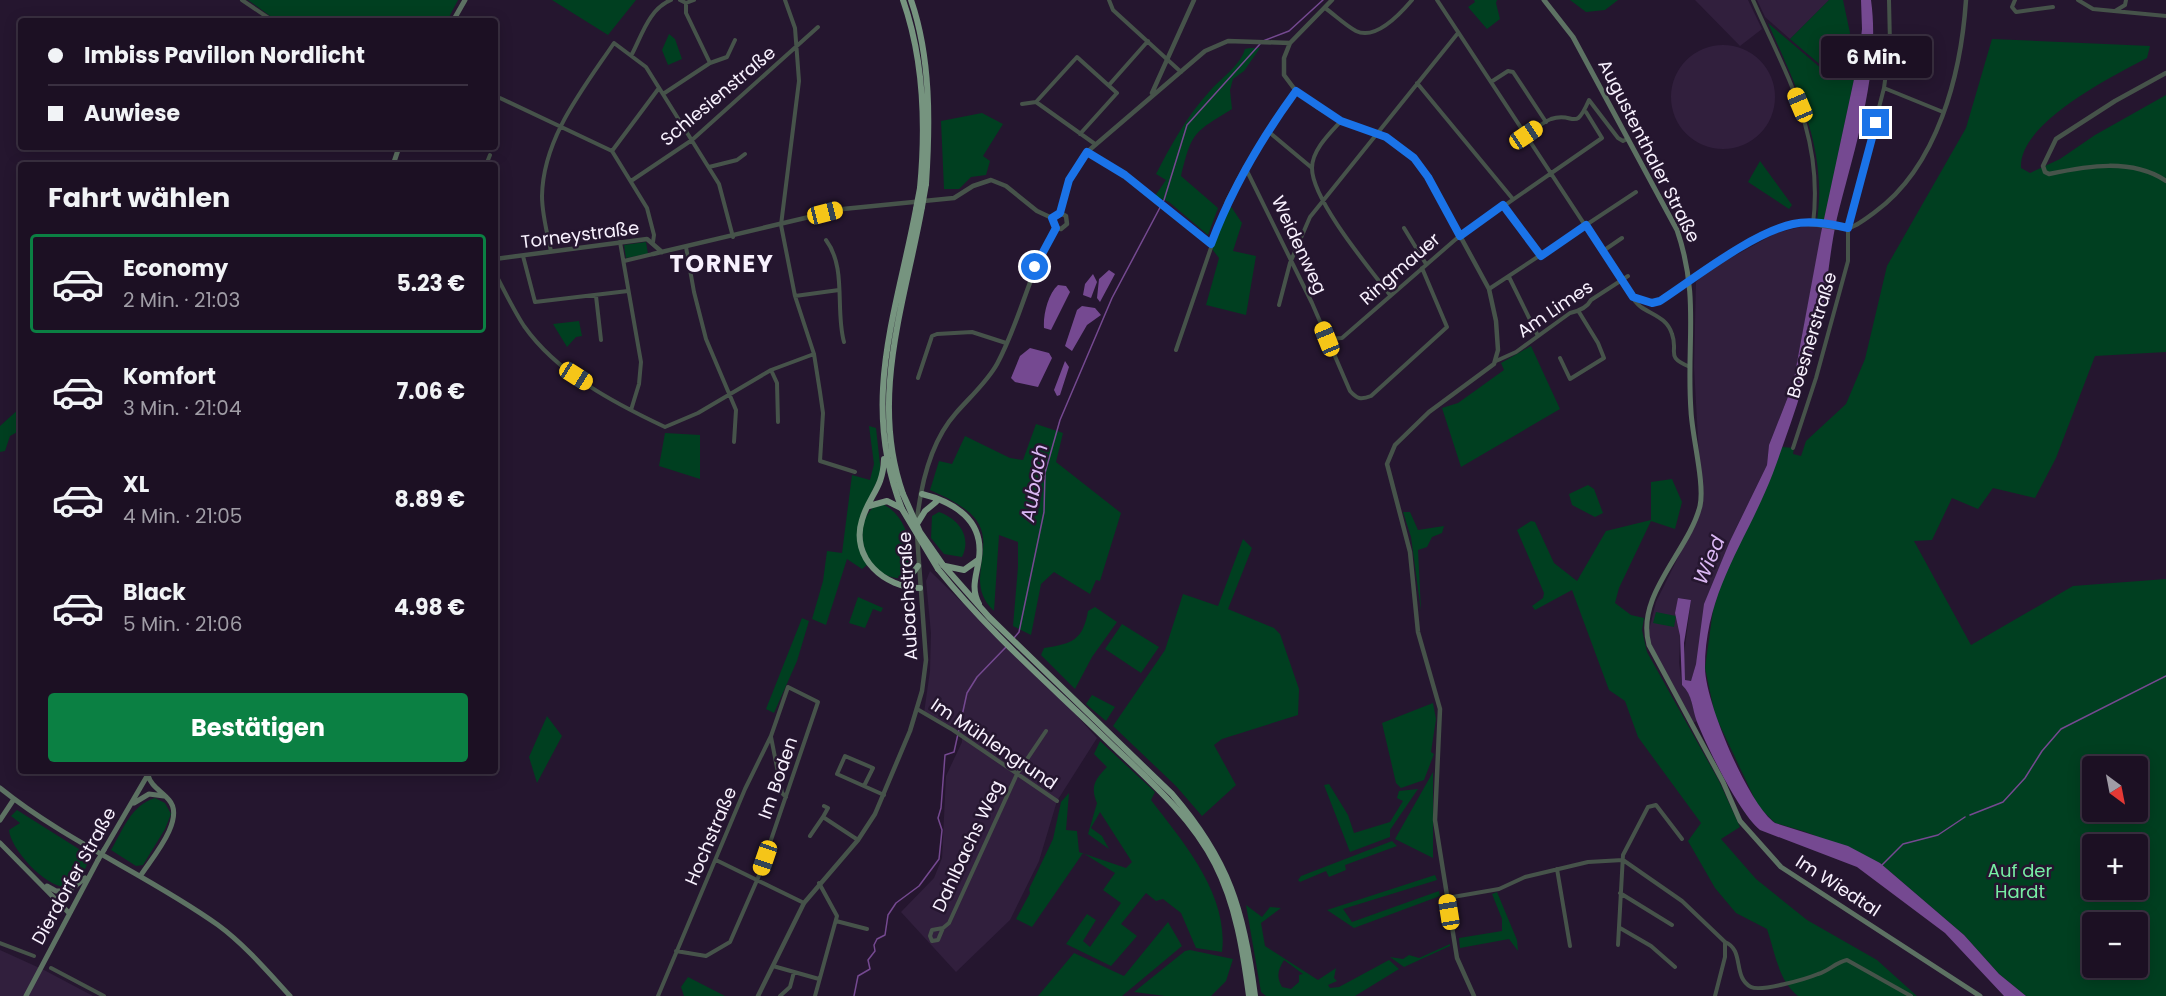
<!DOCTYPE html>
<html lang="de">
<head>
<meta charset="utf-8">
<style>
  body { margin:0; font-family:Poppins,sans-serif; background:#291e30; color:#f1f3f6; height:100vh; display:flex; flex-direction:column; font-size:22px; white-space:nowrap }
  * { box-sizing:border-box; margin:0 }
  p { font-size:20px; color:#a09da6 }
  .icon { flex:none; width:33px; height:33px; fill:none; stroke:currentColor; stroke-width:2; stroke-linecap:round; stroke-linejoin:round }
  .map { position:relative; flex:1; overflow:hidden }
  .details { position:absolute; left:18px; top:162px; width:480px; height:612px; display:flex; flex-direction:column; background:#1c1023; border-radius:6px; box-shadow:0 3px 15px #0003,0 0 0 2px #3a3041 }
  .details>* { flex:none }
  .hud { position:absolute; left:18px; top:18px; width:480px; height:132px; border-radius:6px; box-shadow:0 3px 15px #0003,0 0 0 2px #3a3041; display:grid; align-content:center; height:132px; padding:0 30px; background:#1c1023 }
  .needle { width:39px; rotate:148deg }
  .fabs { position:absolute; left:2082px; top:756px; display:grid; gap:12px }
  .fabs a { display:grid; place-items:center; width:66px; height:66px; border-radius:6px; background:#1c1023; box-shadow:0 3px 15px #0003,0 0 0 2px #3a3041; font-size:30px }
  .end { position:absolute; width:27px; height:27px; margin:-14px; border:8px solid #1a73e8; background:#fff; box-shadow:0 0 0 3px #fff }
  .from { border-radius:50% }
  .bubble { position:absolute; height:42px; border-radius:6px; background:#1c1023; box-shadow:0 3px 15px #0003,0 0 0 2px #3a3041; font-size:20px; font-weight:700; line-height:42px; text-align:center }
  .car { position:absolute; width:18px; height:36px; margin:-18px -9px; border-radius:8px; box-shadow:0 0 4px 2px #0007; background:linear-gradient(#f5c518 24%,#345 0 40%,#f5c518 0 76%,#345 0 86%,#f5c518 0) }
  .hud b { display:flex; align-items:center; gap:21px; height:57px; font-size:22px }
  .hud b+b { border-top:2px solid #3a3041 }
  .hud i { width:15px; height:15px; background:#f1f3f6 }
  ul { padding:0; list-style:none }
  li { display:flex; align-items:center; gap:18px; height:99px; margin:0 12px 9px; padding:0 18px; border:3px solid transparent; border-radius:6px }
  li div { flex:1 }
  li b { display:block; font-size:22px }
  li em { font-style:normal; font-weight:700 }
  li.active { border-color:#0b8043 }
  li>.icon { width:54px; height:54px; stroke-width:1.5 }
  h2 { padding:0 30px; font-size:27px; line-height:72px }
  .action { display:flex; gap:12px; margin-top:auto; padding:12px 30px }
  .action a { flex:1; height:69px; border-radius:6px; background:#0b8043; color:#fff; font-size:24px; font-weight:700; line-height:69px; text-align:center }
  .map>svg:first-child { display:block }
  .built { fill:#311f3d }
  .green { fill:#003f20; fill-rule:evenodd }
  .water { fill:#754991 }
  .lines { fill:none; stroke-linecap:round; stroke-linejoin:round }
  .stream { stroke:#754991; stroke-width:1.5 }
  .minor { stroke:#46534a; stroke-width:4 }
  .tertiary { stroke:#46534a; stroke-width:4.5 }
  .secondary { stroke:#5d7263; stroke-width:5 }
  .trunk { stroke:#76947f; stroke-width:6 }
  .secondary-bridge { stroke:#5d7263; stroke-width:5 }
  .trunk-bridge { stroke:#76947f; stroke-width:6 }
  .route { stroke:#1a73e8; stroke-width:8 }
  .labels { text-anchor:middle; stroke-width:5; stroke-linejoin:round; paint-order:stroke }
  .street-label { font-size:18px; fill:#f8f1fe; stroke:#25162f }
  .park-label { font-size:18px; fill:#77eea4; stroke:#25162f }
  .water-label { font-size:20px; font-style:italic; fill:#dab7f3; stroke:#25162f }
  .district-label { font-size:24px; font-weight:bold; letter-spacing:1.5px; fill:#f8f1fe; stroke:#25162f }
</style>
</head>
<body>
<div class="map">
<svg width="2166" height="996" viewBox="0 0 2166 996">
  <rect width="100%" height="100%" fill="#25162f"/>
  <path class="built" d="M1695,0H1748L1762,29L1740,46Z
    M1757,0H1829L1790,39L1765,17Z
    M1671 97a52 52 0 1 1 104 0a52 52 0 1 1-104 0Z
    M1809,225L1823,226L1793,384L1769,445L1767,465L1730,541L1691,682L1685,680L1683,662L1691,600L1679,598L1675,612L1680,636L1679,663L1682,685L1689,691L1697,721L1693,723L1666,677L1650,641L1649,630L1656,602L1702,509L1694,367L1696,282L1707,271L1776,233Z
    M930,571L1068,706L1097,738L1057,801L1039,861L1010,920L956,972L901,912L934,878L942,858L946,776L962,742V737L924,713L930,671L931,633L926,581Z
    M0,950L44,970L93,996H0Z"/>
  <path class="green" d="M248,0H458L447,21H277Z
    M552,0H636L608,35Z
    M1474,0H1497L1496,3L1500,19L1487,29L1468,7L1475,2Z
    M1570,0H1618L1605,10L1586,12Z
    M1829,0H1843L1850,33L1847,51L1823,67L1790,39Z
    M1768,23L1823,70L1853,49L1859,56L1824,221L1817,220C1828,150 1796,86 1768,23Z
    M669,34L675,39L682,59L668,65L662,50Z
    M1992,39L2150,46L2147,58C2113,76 2018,123 2021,168L2030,173L2060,159L2095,135L2166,95V352L2095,356L2056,458L2035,498L1993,488L1978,509L1952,498L1932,540L1914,541L1971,645L2073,586L2166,579V996H2026L1999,974L1964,935L1880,863L1806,832L1775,823L1758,806L1715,715L1705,668L1713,610L1724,575L1763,495L1782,447L1794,448L1793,454L1801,456L1806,441L1846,404L1865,359L1887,266L1966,128ZM2092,766H2138V812H2092ZM2092,844H2138V890H2092ZM2092,922H2138V968H2092Z
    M1250,48H1260L1244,71L1233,79L1230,90L1232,109C1193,133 1192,132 1181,176L1218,208L1208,235L1169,202L1155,196L1166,180L1156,174C1171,145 1187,116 1209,92C1221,78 1240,66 1245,49Z
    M982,113L1003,124L983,156L990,161L986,175L971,177L959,189H944L941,121Z
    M1760,161L1792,205L1789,209L1748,182Z
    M1230,205L1242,223L1233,251L1256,256L1246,315L1206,305L1219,258L1212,249Z
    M646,242L648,254L626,258L624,245Z
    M579,321L582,336L576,337L567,347L553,324Z
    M1531,346L1560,409L1461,467L1442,408L1458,403L1504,370L1501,363Z
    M21,407V430L10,436L5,451L0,452V426Z
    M1036,424L1063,433L1056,462L1121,513L1100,581L1096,580L1090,594L1054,572L1041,584L1031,635L1013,626L1018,567V542L999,535L994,611C960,580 1003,543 970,513C958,503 944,496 930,490L939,461L952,464L965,436L1010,458L1023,460Z
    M869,426L876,428L881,473L862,512L857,531L859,548L867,565L862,569L847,559L826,625L812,619L823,581L827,551L842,553L852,475L870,480L874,464Z
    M665,433L700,435V479L659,466Z
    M1672,479L1682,502L1675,529L1651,521L1619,588L1615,603L1631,615L1644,618L1642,630L1647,652L1719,781L1740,827L1721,839L1756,879L1807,920L1877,960L1917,996H1798C1778,980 1775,952 1767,929L1736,913L1715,888L1688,841L1701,823L1638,737L1625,701L1609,690L1572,590L1535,610L1532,606L1543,598L1544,593L1517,530L1531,521L1535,522L1554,563L1577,581L1606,531L1651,520V482Z
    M1588,485L1594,489L1603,513L1595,517L1572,505L1569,494Z
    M879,503C907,511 918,555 904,578C866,582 846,523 879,503Z
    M939,512C959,519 972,537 962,557L944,554L931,538L932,516Z
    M1403,512H1410L1418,530L1444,526L1442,533L1432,537L1427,547L1418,550L1421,611L1411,537Z
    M1243,539L1252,548L1228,609L1274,628L1280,634L1299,689L1298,715L1222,739L1214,745L1236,785L1202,816L1176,786L1113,726L1165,650L1183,594L1218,606Z
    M858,597L883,608L881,612L873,609L865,628L849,623Z
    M1095,607L1117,622L1092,657L1075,689L1041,655L1044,648C1072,644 1083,640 1088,611Z
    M1656,612L1676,616L1674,627L1653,623Z
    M802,618L809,621L797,661L774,713L766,709Z
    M1122,624L1159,647L1141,673L1105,649Z
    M1092,695L1115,707L1106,721L1086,704Z
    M1433,703L1436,719L1431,752L1434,754L1424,780L1401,788L1396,783L1382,723Z
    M547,716L562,736L537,783L529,757Z
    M1100,741L1155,792L1151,800C1183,842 1229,894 1222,952L1196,948L1181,913L1163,899L1156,901L1146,893L1121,924L1137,936L1111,966L1066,944L1087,914L1096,920L1083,941L1090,947L1121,903L1103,890L1115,873L1083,853L1032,927L1016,919L1030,893L1029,889L1053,839L1061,802L1069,793L1066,830L1077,831L1079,852L1126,868L1132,862L1100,812L1091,828L1102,836L1109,849L1088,834L1097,803C1090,787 1095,779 1107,767L1094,754Z
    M1433,772V858L1395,839Z
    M1329,784L1348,815L1354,833L1390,822L1403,801L1397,798L1399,791L1418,789L1390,830V837L1350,852L1324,785Z
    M155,798L165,803L171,814L165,829L143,865L136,866L111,850C123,830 131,805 155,798Z
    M17,810L90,856C87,864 83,879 75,885C54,898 10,850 9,830L20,823L11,816Z
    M1392,841L1397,846L1345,865L1346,870L1329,877L1326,871L1300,882L1298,880L1301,876Z
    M1435,875L1437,880L1343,909L1352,922L1439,891L1440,896L1354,928L1327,910Z
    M1497,892L1517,940L1518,951L1509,939L1460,948L1459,938L1502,931V919L1492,894Z
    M1246,905L1262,917L1270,907L1281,908L1261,923L1265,946L1318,980L1336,968L1334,978L1337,981L1328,985L1330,988L1339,987L1389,960L1399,969L1355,996H1266L1261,992ZM1284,960L1303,974L1299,975V982L1291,989L1282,987C1276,976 1278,970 1284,960Z
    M1168,922L1182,946L1122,996H1038L1074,953L1124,976Z
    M1450,944V946L1404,967L1390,957L1403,959L1409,955L1419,958Z
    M1190,950L1233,959L1226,981L1211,996H1165L1134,992L1185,951Z
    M688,977L725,996H684L681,987Z"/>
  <path class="water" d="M1861,0H1871C1881,72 1854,149 1837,218C1830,249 1828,281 1822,312C1811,367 1792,421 1773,473C1747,541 1705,591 1705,668C1705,701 1748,804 1775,823L1848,846L1880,863L1964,935L1999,974L2026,996H2004L1945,933L1857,867L1760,830C1740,814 1708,749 1697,722C1692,709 1693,695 1682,685L1680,636L1675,613L1678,598L1691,600L1684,643L1685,680L1691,681L1696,664L1704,604L1730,541L1767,465L1769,445L1793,384L1821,233L1859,56L1862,29Z
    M1109,270L1115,274L1100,302L1097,298L1099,279Z
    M1093,274L1097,282L1091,298L1083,295L1085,284Z
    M1058,285L1066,286L1070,292L1051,330L1044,328C1043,315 1048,294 1058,285Z
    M1082,306L1095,308L1101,315L1087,325L1072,351L1065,346L1077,310Z
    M1030,348L1049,353L1052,358L1038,387L1015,382L1011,378L1020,356Z
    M1065,361L1069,367L1060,395L1057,396L1054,390Z"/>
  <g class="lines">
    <path class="stream" d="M1263,41L1289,31L1323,0
      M1014,638L1019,632L1044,512L1045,473L1060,420L1112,298L1164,200L1187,125L1260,44
      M1970,815L2003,802L2025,778L2042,751L2061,729L2166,676
      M1882,865L1903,844L1938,835L1965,817
      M854,996L858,976L870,969L868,960L875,951L874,945L877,939L885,935L888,915L896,903L919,886L939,859L942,830L938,818L941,808L945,755L954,752L967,693L977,677L1007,646"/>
    <path class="minor" d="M242,0L273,21
      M680,0L686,3L694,0
      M785,0L795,28L799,81L781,225L795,296L814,354L820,392L823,413L820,461L855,472
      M1109,0L1113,10L1181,72
      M1437,0L1621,280C1627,288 1633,302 1641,307C1653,315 1667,318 1672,334C1679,353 1664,356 1690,367
      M1753,0C1787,77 1824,136 1813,224
      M2015,0L2012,7L2016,12L2053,7
      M2078,0L2093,9L2166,16
      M686,3V13L710,63
      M1325,8C1335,15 1345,25 1356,31C1376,41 1401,13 1412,0
      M2115,11L2125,5L2126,0
      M632,54C642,35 649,9 671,0
      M1491,82L1508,71L1513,72L1546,122
      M1417,83L1512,198
      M1109,85L1148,41
      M1884,88L1943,112
      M663,94L710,63L727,57L735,40
      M500,98L612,151L647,208L654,235L653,242
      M1036,102L1077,57L1117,93L1080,134
      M1022,104L1036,102L1095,144
      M1341,121C1330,133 1312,150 1312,168C1312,200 1370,269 1390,295
      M1269,132L1312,168
      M1526,135C1534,130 1543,122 1551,119C1575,111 1574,134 1589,100L1618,138L1623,141L1627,139
      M612,151L659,88
      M1087,152L1125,175L1211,244
      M486,165L490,155
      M709,167L737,160L745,154
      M1245,167L1312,303L1350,391C1357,399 1361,400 1371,396L1447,327L1422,268
      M631,181L692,140L818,27
      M1503,205L1541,256
      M1404,228L1426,264
      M826,240C847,268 835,310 844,342
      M620,242L641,362L639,384L631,410
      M686,247L694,292L706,339L736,410L734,442
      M551,251C547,233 542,214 542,196C543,138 583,89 614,43L646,67L719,184L733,237
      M1603,251L1622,238
      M523,256L535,302L628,291
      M624,261L653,254
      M495,273C504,290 513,309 524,326C557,373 614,403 665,427L698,413L771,370L814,354
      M1509,277L1538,336
      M1489,289L1636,192
      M596,296L601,340
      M795,296L839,290
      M1634,297C1660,308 1667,296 1688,283
      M1279,305L1290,263L1310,217L1458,33
      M1327,339L1342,338L1456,239L1602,138L1586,112
      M1176,350L1227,201L1245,167L1296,91
      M1560,358L1570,379L1604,358L1598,343L1579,312
      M1496,361L1516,352L1570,313C1579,311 1587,308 1591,300L1628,276
      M771,370L777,383L778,422
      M918,378L932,336L937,334L972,332L1006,343
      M1793,448L1816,378L1848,261V228L1884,88L1890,44L1889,0
      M917,709L953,730L1057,801
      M771,737L782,793L786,797
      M864,786L873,768L845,756L837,774L884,795
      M823,817L828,808L824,806
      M810,836L823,817L858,840
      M716,860L804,903
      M1557,869L1570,946
      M1620,893L1672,925
      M1447,898L1499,889L1525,877L1588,862L1623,860L1682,901L1725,942C1745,950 1732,977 1751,987C1761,992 1806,979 1818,974C1829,971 1836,962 1847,960L1911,996
      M836,921L867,929
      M943,928L932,930L930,936L932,941L938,940L943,928L949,923L1017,774L1046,731
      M1620,928L1651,946L1675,967
      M0,943L34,956
      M1618,945L1623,855L1648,807L1656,805L1682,839
      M773,966L819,979
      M51,968L104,996
      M658,996L745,789L771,736L788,687L818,702L758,878L730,942L706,956L676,951
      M780,996L790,987L794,972
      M815,996L837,916L819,883
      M1715,996L1725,957V942"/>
    <path class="tertiary" d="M1332,0L1290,43L1284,58V75L1296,91L1317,107L1341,121L1386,137L1414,158L1428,177L1489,289L1496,321L1498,350L1494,364L1429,412L1395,445L1387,464L1410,552L1418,632L1440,709L1435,820L1457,958L1474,996
      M2166,73L2115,101L2056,139L2043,166L2045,172L2049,174C2087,166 2132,158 2166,181
      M1152,93L1194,0
      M1060,213L1069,180L1087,152L1205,51L1228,41L1290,43
      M1056,228L1061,229L1067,224L1066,216L1060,213
      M653,254L843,209L954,198L973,186L991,180L1006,186L1037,211L1052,218
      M495,259L647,239L662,252
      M1690,281C1717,262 1765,227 1798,224C1815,222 1832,229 1848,228C1856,227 1868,217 1875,212C1938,166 1961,74 1966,0
      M917,520C921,484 931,441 956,413C970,397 987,382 997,364C1021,320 1029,270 1056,228
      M758,996L804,903L858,840L875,814L910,731L922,691L926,660L917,535"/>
    <path class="secondary" d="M1544,0L1573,37L1677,230C1700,297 1686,344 1691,411C1692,436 1705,484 1700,506C1689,551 1635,595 1649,645L1723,782L1740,821L1781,867L1980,996
      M453,21L465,0
      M393,165L399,147
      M0,788C67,842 148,875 218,925C244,944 268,972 290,996
      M134,803L149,794L164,796
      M0,820L14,799
      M0,843L69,913
      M104,850L150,771
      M141,875C152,858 186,819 169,800C162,791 151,787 148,775
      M47,886L56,891H69L85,878
      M26,996L98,860"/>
    <path class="trunk" d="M903,0C924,60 926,125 920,188
      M911,0C931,58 930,124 926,184
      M884,459C883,489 869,495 862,520C850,558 885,588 920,588
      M903,494C869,398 905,302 922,207
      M922,494C954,502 984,520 979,558C977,575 970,587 979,604
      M869,506L887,501L901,508
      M902,509C860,402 896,315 916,209
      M917,524L925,511L936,502
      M943,565L989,617L1172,794C1229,860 1244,910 1255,996
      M945,566L964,570L978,560
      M938,569C990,634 1055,689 1114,747C1151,782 1192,818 1215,864C1236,905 1243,951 1249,996
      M905,583L918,566"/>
    <path class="secondary-bridge" d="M98,860L104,850"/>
    <path class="trunk-bridge" d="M922,207L926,184
      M916,209L920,188
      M903,494L920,532L943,565
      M902,509L938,569"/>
  </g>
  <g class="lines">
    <path class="route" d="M1035,267L1056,228L1052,218L1060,213L1069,180L1087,152L1125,175L1211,244C1232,188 1261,139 1296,91L1341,121L1386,137L1414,158L1428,177L1460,236L1503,205L1541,256L1586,225L1633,297L1652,303L1660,301C1695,278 1752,233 1793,224C1811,220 1831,224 1848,228L1876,123"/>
  </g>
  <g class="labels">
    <g class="street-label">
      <text transform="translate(718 96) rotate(-40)" y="6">Schlesienstraße</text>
      <text transform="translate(1649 151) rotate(63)" y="6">Augustenthaler Straße</text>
      <text transform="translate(580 235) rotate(-7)" y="6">Torneystraße</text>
      <text transform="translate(1299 245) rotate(65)" y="6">Weidenweg</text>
      <text transform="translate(1400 269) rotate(-41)" y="6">Ringmauer</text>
      <text transform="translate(1555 309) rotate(-34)" y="6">Am Limes</text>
      <text transform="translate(1812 335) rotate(-73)" y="6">Boesnerstraße</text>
      <text transform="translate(908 596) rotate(-93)" y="6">Aubachstraße</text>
      <text transform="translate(994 744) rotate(34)" y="6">Im Mühlengrund</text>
      <text transform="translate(778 778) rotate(-71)" y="6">Im Boden</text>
      <text transform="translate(711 836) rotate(-67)" y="6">Hochstraße</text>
      <text transform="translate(968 846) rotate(-65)" y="6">Dahlbachs Weg</text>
      <text transform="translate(74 876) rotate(-61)" y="6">Dierdorfer Straße</text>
      <text transform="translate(1838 886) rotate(33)" y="6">Im Wiedtal</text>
    </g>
    <g class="park-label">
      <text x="2020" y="877">Auf der<tspan x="2020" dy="21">Hardt</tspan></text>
    </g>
    <g class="water-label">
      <text transform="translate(1034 483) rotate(-80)" y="7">Aubach</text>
      <text transform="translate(1709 560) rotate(-67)" y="7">Wied</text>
    </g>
    <g class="district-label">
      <text x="722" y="272">TORNEY</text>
    </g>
  </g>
</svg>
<div class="fabs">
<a><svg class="needle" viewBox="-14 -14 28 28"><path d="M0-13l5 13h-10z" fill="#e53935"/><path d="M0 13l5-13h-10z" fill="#a09da6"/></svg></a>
<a>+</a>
<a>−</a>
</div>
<i class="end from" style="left:1035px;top:267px"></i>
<i class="end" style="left:1876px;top:123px"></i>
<div class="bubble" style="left:1821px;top:36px;width:111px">6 Min.</div>
<i class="car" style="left:1800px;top:105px;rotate:337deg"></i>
<i class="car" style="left:1526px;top:135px;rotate:56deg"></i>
<i class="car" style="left:825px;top:213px;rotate:76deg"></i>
<i class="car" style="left:1327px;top:339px;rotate:338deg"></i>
<i class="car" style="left:576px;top:376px;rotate:122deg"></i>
<i class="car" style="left:765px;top:858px;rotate:199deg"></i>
<i class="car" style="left:1449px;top:912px;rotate:351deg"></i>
<div class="hud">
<b><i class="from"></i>Imbiss Pavillon Nordlicht</b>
<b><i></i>Auwiese</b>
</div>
<section class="details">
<h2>Fahrt wählen</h2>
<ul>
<li class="active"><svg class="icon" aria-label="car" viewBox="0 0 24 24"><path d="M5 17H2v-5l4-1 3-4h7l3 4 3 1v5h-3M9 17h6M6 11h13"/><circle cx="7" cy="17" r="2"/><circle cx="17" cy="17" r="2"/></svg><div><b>Economy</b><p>2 Min. · 21:03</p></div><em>5.23 €</em></li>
<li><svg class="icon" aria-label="car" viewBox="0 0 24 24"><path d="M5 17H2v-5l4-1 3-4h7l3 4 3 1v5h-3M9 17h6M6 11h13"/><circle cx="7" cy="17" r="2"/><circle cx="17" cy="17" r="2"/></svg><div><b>Komfort</b><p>3 Min. · 21:04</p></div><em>7.06 €</em></li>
<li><svg class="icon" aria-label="car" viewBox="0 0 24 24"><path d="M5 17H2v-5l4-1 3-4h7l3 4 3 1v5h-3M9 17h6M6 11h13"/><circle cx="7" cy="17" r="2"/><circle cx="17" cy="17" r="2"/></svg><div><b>XL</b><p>4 Min. · 21:05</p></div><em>8.89 €</em></li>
<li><svg class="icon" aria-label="car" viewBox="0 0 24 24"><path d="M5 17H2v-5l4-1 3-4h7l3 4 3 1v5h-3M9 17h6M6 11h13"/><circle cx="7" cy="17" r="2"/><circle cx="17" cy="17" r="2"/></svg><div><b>Black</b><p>5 Min. · 21:06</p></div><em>4.98 €</em></li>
</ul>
<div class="action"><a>Bestätigen</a></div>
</section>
</div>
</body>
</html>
